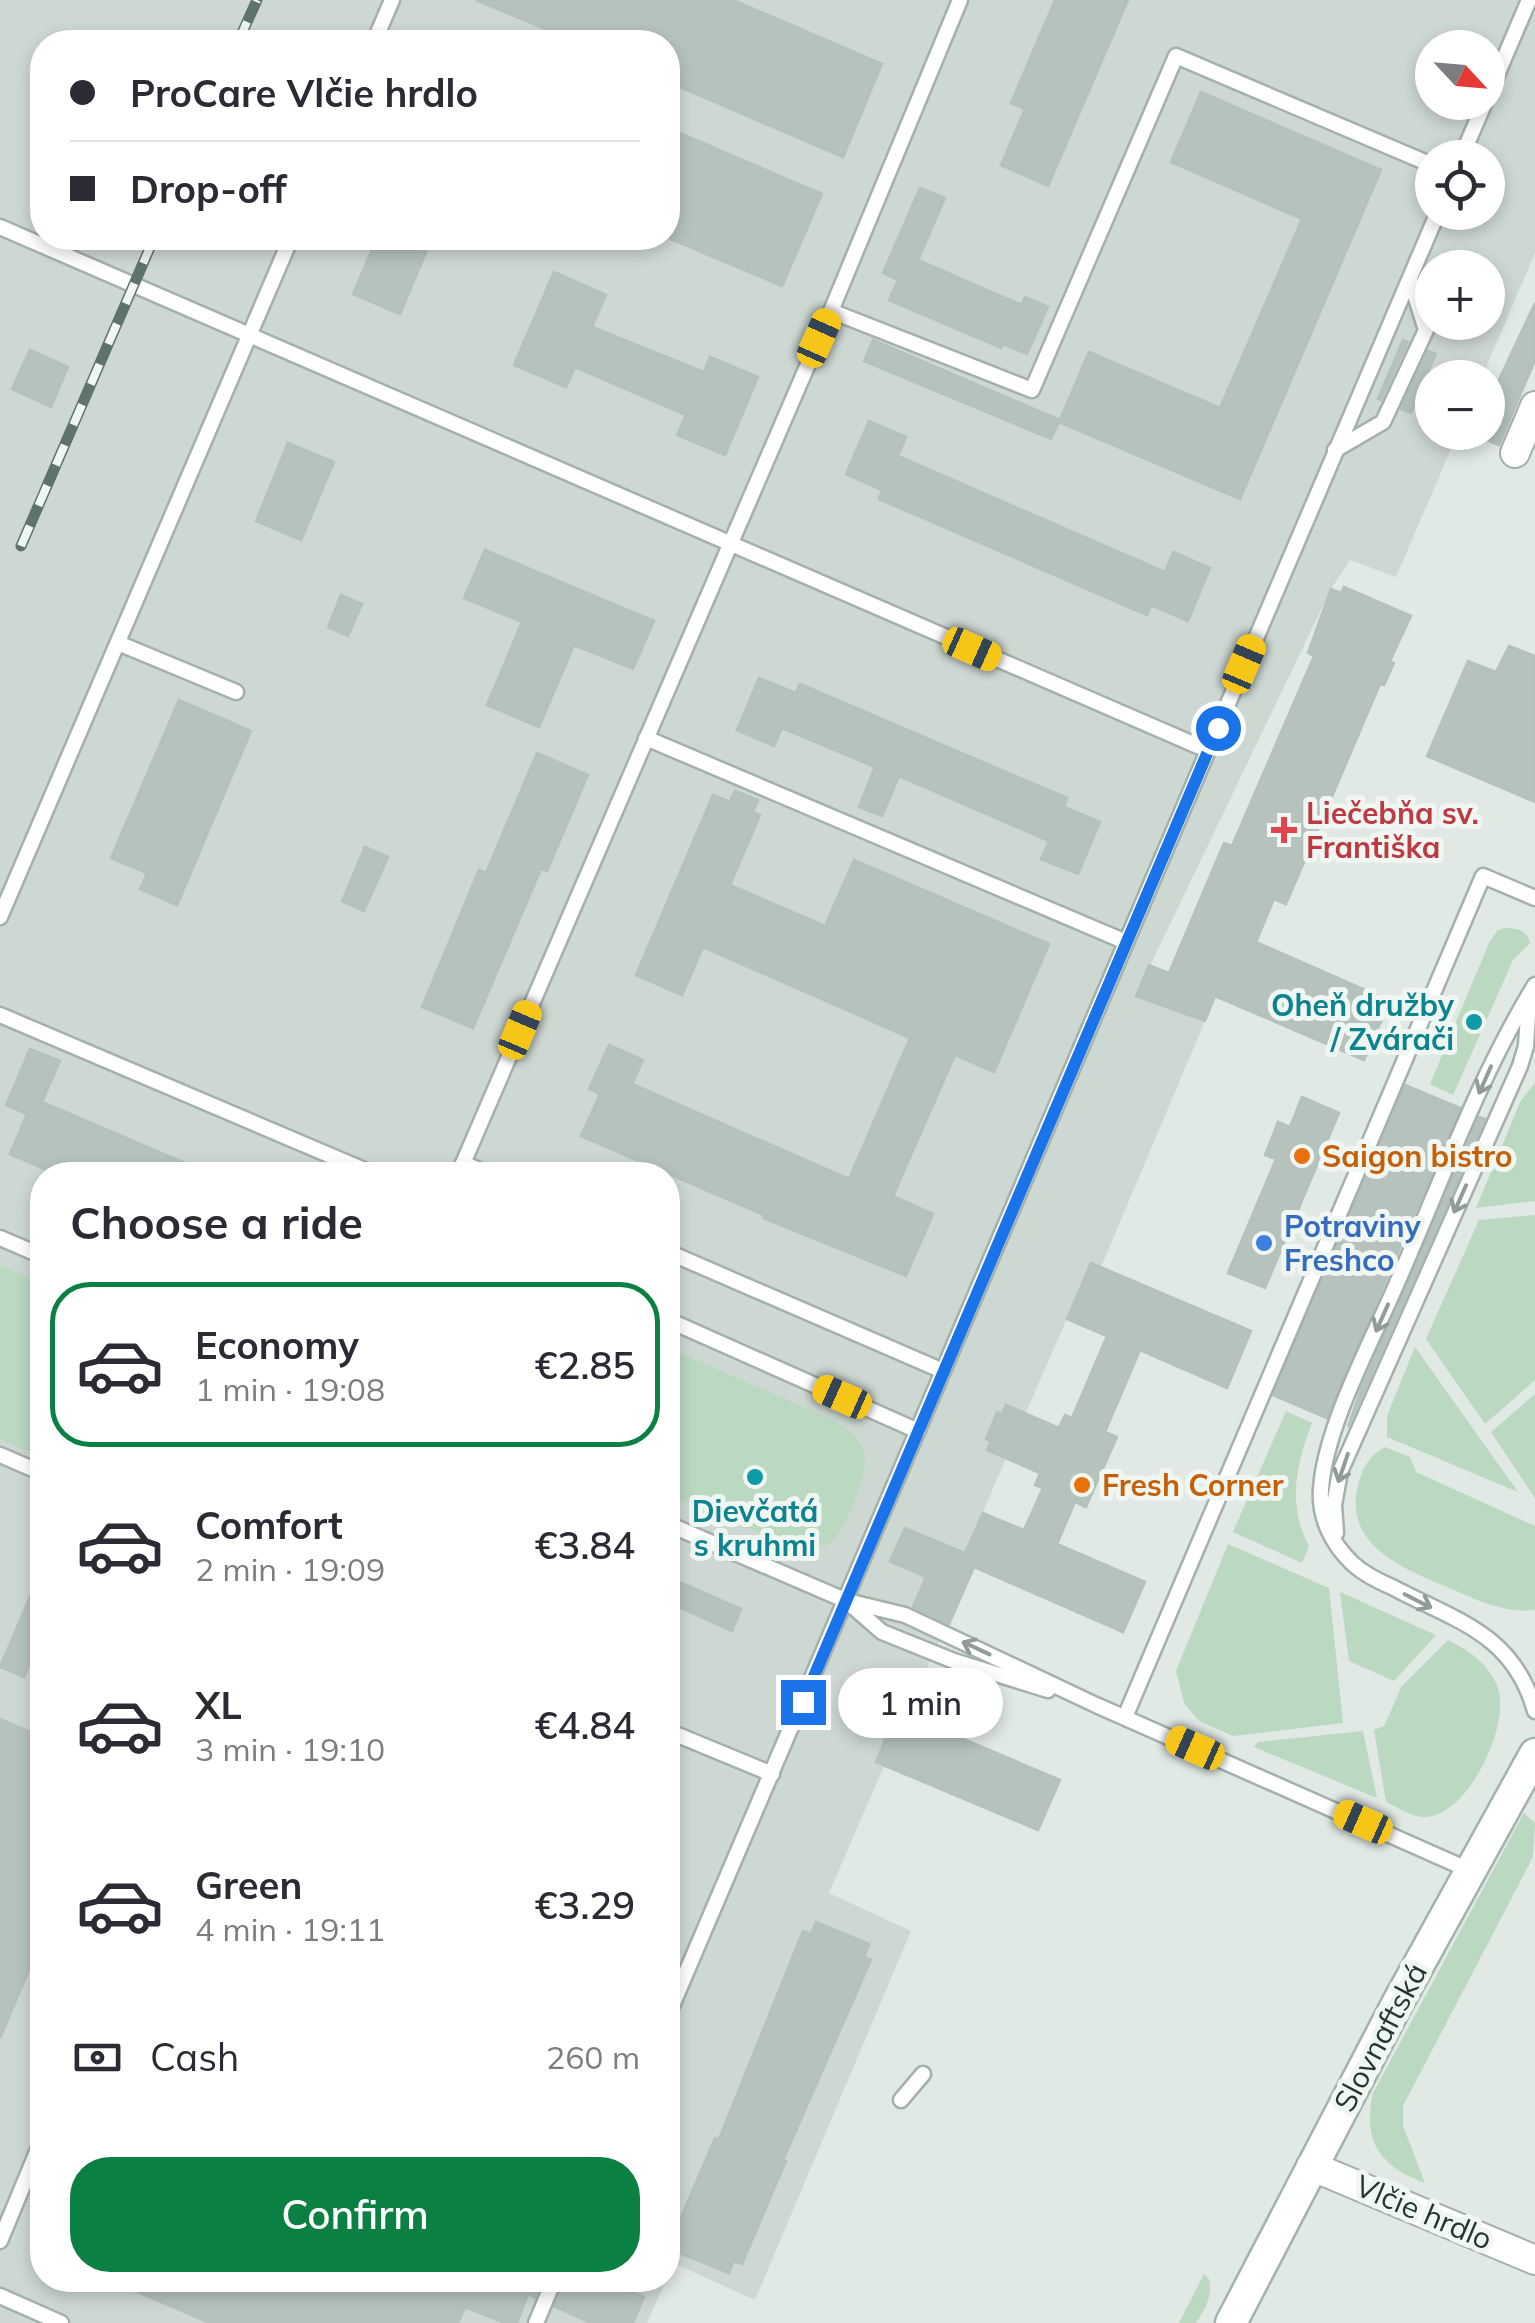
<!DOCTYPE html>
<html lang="en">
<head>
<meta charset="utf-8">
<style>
  body { margin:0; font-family:Mulish,sans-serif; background:#f2f2f3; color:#2b2b33; height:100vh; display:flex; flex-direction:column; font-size:38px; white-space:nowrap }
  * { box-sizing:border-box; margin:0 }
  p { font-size:32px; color:#7c7c81 }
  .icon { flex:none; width:55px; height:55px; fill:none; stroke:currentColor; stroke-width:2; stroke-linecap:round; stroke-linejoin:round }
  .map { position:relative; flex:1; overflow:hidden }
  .sheet { position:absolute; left:30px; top:1162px; width:650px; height:1130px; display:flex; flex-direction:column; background:#fff; border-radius:40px; box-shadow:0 5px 15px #0003 }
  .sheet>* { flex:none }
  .hud { position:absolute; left:30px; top:30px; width:650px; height:220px; border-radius:40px; box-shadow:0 5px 15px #0003; display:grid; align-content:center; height:220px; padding:0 40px; background:#fff }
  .needle { width:65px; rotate:116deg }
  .controls { position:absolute; left:1415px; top:30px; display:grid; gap:20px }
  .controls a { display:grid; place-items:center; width:90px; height:90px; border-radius:50%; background:#fff; box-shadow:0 5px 15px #0003; font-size:50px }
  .end { position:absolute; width:45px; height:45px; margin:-22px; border:12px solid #1a73e8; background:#fff; box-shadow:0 0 0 5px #fff }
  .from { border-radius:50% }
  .bubble { position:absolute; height:70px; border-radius:35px; background:#fff; box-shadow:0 5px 15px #0003; font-size:32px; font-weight:600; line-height:70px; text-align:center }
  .car { position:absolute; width:30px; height:60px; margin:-30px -15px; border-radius:12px; box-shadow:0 0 8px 2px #0007; background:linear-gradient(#f5c518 24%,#345 0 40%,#f5c518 0 76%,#345 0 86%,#f5c518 0) }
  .hud b { display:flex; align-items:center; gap:35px; height:95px; font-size:38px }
  .hud b+b { border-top:2px solid #e1e1e2 }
  .hud i { width:25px; height:25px; background:#2b2b33 }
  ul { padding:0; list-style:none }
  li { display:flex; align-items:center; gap:30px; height:165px; margin:0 20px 15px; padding:0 20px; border:5px solid transparent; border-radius:40px }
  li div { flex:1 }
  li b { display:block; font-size:38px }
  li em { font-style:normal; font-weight:600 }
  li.selected { border-color:#0b8043 }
  li>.icon { width:90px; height:90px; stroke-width:1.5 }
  h2 { padding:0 40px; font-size:45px; line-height:120px }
  .pay { display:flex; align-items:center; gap:25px; height:110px; padding:0 40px; font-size:38px }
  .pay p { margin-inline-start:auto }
  .button { display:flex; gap:20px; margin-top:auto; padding:20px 40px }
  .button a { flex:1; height:115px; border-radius:40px; background:#0b8043; color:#fff; font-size:40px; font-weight:600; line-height:115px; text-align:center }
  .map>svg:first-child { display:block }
</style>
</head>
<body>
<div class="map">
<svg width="1535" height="2323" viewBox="0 0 1535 2323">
  <rect width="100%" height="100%" fill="#e0e9e4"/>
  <path fill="#ced8d3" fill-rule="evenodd" d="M0 0H1535V253L1482 377 1432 378V432L1458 433 1396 577 1350 560 1331 589 1136 995 1205 1021 1101 1267 1091 1263 965 1553 974 1567 905 1714 897 1711 876 1761 884 1766 829 1893 911 1931 755 2300 673 2263 668 2276V1175H42V2280H666L647 2323H0ZM42 42H668V238H42ZM1432 48H1488V102H1432ZM1432 158H1488V212H1432ZM1432 268H1488V322H1432Z"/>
  <g fill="#bbd8c1">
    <path d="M1504 928C1516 928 1527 930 1530 943L1513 960 1453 1095 1430 1084 1489 943 1497 931Z"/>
    <path d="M1535 1083V1201L1476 1208 1521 1100Z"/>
    <path d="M1535 1215V1380L1485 1424 1426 1339 1479 1220Z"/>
    <path d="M0 1265 42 1284V1457L0 1439Z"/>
    <path d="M1415 1347 1518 1492 1387 1437V1416Z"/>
    <path d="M668 1348 836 1421C849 1430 862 1440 865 1456 868 1473 845 1533 831 1542 821 1549 804 1549 793 1548L668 1494Z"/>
    <path d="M1535 1394V1498L1491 1432Z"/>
    <path d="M1286 1411 1312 1423C1296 1465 1287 1504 1309 1546L1302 1563 1233 1532Z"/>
    <path d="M1385 1447 1410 1457 1416 1472 1535 1526V1610C1502 1613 1477 1600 1447 1587 1405 1569 1346 1547 1357 1490 1361 1471 1368 1456 1385 1447Z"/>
    <path d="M1228 1544 1329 1588 1343 1723 1233 1736 1199 1721 1184 1703 1176 1671Z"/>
    <path d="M1340 1592 1436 1635 1394 1681 1349 1661Z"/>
    <path d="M1448 1640C1469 1650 1490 1665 1498 1688 1511 1725 1467 1820 1422 1817 1410 1816 1397 1807 1386 1802L1374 1730 1384 1726 1402 1686Z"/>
    <path d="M1363 1731 1377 1798 1254 1747 1258 1742Z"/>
    <path d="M1524 1813 1535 1823 1533 1857 1403 2106V2126L1425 2183C1380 2166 1362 2142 1373 2093Z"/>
    <path d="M1204 2274 1209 2279C1213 2296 1205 2309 1196 2323H1179Z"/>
  </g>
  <g fill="#b6c3bd" stroke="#b3c2ba" stroke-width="2.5">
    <path d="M476 0H733L882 64 843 157 668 82V42H576Z"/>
    <path d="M1055 0H1128L1048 186 1001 165 1025 109 1011 103Z"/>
    <path d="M1201 92 1381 170 1240 499 1059 422 1089 352 1220 408 1302 219 1171 162Z"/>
    <path d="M668 128 822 194 782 286 668 238Z"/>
    <path d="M920 188 945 198 918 260 1022 305 1025 297 1048 307 1027 354 1003 344 1001 348 889 300 898 280 883 273Z"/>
    <path d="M377 238H432L400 314 353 294Z"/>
    <path d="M554 272 606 295 592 327 704 372 710 357 758 377 725 455 677 435 686 415 575 367 566 387 514 365Z"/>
    <path d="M1535 303V360L1499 445 1480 437 1481 432H1488V416L1492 402 1489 401Z"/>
    <path d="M873 340 1060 420 1051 439 864 361Z"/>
    <path d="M1403 340 1408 342 1381 400 1378 399Z"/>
    <path d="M30 350 68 367 51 407 12 389Z"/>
    <path d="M1428 351 1436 354 1428 371 1432 373V400L1419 394 1411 413 1401 409Z"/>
    <path d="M869 421 906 437 898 456 1165 572 1173 552 1210 568 1188 621 1151 605 1147 615 879 499 882 490 846 474Z"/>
    <path d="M288 443 334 462 301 540 256 521Z"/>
    <path d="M485 550 654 621 633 669 574 645 539 727 487 705 522 622 464 598Z"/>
    <path d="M1344 587 1411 616 1390 661 1394 663 1384 685 1380 684 1286 904 1274 899 1256 942 1390 1001 1364 1060 1215 996 1205 1021 1136 996 1149 965 1169 973 1224 843 1232 846 1314 656 1308 653 1331 589 1341 593Z"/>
    <path d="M341 595 362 604 348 636 328 627Z"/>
    <path d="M1509 646 1535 656V802L1427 756 1468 661 1496 672Z"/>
    <path d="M759 678 796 693 800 684 1067 798 1064 807 1100 822 1078 874 1041 859 1049 841 899 776 882 816 859 807 875 767 782 728 774 746 737 730Z"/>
    <path d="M179 700 251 731 177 905 140 889 147 873 111 858Z"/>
    <path d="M537 753 588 775 547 871 541 869 473 1028 422 1007 479 870 486 873Z"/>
    <path d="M735 791 758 800 753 812 760 815 730 885 825 926 854 860 1049 944 994 1072 955 1055 893 1196 933 1214 906 1276 763 1218 764 1215 581 1136 600 1094 589 1089 609 1045 643 1060 632 1084 849 1179 910 1038 703 947 682 995 636 975 713 795 730 802Z"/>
    <path d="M365 847 388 857 364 911 342 901Z"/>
    <path d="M30 1049 60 1061 42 1102 213 1175H58L10 1154 27 1114 6 1105Z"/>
    <path d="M1405 1085 1460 1108 1327 1418 1273 1395Z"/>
    <path d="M1302 1097 1339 1113 1265 1288 1228 1273 1276 1159 1265 1155 1278 1122 1290 1127Z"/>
    <path d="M1479 1117 1485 1119 1348 1427 1361 1389Z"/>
    <path d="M1091 1263 1251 1331 1227 1388 1140 1350 1105 1432 1117 1437 1086 1507 1075 1502 1057 1544 1145 1582 1123 1632 974 1567 949 1624 913 1607 926 1577 890 1561 905 1528 965 1553 983 1513 1024 1530 1043 1488 1035 1485 1040 1473 987 1450 991 1441 986 1439 997 1412 1002 1414 1006 1405 1059 1428 1065 1415 1072 1418 1107 1336 1067 1319Z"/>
    <path d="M42 1569V1634L24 1677 0 1667Z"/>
    <path d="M668 1577 741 1609 732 1631 668 1602Z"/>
    <path d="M897 1711 1060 1780 1038 1830 876 1762Z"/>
    <path d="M0 1719 42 1737V1939L0 2038Z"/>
    <path d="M816 1922 869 1944 864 1957 871 1960 783 2160 786 2161 742 2264 734 2261 729 2273 675 2251 680 2237 674 2234 715 2138 719 2139 803 1931 811 1934Z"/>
    <path d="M110 2280H542L535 2298 528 2294 517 2323H505L465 2307 458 2323H210Z"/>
    <path d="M564 2280H626L622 2288 644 2297 633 2323H591L554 2306Z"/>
  </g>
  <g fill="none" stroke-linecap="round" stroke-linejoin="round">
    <g stroke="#a4b0aa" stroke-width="19">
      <g id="lane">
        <path d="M374 42 392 0"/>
        <path d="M1488 96 1529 0"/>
        <path d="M1461 158 1485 102"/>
        <path d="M0 227 1207 750"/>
        <path d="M831 311 1032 390 1176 56 1432 165"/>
        <path d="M1335 450 1383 422 1426 330 1410 279"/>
        <path d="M118 643 236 692"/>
        <path d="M646 738 1126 942"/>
        <path d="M0 917 291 238"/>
        <path d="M1535 985C1478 1078 1441 1183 1397 1283 1372 1341 1325 1427 1321 1489 1319 1518 1332 1544 1353 1564 1364 1574 1378 1581 1392 1587 1456 1621 1513 1633 1535 1711"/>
        <path d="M0 1015 376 1175"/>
        <path d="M463 1163 490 1175"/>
        <path d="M458 1175 831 311 960 0"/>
        <path d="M0 1238 42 1256"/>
        <path d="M668 1252 943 1371"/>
        <path d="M668 1320 918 1431"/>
        <path d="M0 1455 42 1473"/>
        <path d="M668 1524 847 1601 905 1615 1096 1705 1469 1870"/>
        <path d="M1336 1533 1334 1505 1340 1472 1520 1066 1526 1046 1529 999"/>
        <path d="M850 1604 882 1632 954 1661 1048 1690"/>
        <path d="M1125 1717 1483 876 1535 898"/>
        <path d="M668 1731 772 1774"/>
        <path d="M668 2015 1438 212"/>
        <path d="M901 2100 923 2074"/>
        <path d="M0 2241 42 2140"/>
        <path d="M0 2296 61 2323"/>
        <path d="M536 2323 554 2280"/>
      </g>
    </g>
    <g stroke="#a4b0aa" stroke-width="32">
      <g id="street">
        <path d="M1515 453 1535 406"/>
        <path d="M1311 2166 1535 2260"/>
      </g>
    </g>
    <g stroke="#a1b3ab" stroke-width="35">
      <path id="secondary" d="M1231 2323 1397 2004 1535 1754"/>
    </g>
    <use href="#lane" stroke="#fff" stroke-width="14"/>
    <use href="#street" stroke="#fff" stroke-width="28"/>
    <use href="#secondary" stroke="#fff" stroke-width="30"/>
    <g stroke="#5d736b" stroke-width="11">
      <g id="rail">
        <path d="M238 42 257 0"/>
        <path d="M21 546 154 238"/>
      </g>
    </g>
    <use href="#rail" stroke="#f0f6f2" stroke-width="8" stroke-dasharray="22" stroke-linecap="butt"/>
  </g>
  <defs><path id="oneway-shaft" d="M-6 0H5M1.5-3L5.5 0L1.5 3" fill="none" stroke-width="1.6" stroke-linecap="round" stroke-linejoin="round" transform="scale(2.5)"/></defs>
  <g stroke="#919b98">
    <use href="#oneway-shaft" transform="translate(1485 1080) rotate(114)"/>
    <use href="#oneway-shaft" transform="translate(1460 1199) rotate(114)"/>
    <use href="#oneway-shaft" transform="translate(1382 1318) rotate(114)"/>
    <use href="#oneway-shaft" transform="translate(1343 1468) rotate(109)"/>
    <use href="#oneway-shaft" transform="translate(1418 1601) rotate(27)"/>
    <use href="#oneway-shaft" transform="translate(976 1648) rotate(-155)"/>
  </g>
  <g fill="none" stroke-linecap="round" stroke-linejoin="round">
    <path stroke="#1a73e8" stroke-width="12" d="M803 1702 1218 728"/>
  </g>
  <path fill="#e0444e" stroke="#f0f6f2" stroke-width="4" d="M1279 815h10v10h10v10h-10v10h-10v-10h-10v-10h10z"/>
  <g fill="#0f9aa8" stroke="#f0f6f2" stroke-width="4">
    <circle cx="1474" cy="1022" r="10"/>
    <circle cx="755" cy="1477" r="10"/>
  </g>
  <g fill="#e8710a" stroke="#f0f6f2" stroke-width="4">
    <circle cx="1302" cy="1156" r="10"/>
    <circle cx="1082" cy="1485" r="10"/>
  </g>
  <circle fill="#3f7fe0" stroke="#f0f6f2" stroke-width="4" cx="1264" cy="1243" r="10"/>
  <g text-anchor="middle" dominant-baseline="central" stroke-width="10" stroke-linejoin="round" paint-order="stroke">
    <g font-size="30" font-weight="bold" fill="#be3a42" stroke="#f0f6f2" text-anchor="start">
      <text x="1306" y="813">Liečebňa sv.<tspan x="1306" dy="34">Františka</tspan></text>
    </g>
    <g font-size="30" font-weight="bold" fill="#0d838f" stroke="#f0f6f2" text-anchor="end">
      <text x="1454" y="1005">Oheň družby<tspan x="1454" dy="34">/ Zvárači</tspan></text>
      <text x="755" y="1511" text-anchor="middle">Dievčatá<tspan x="755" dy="34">s kruhmi</tspan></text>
    </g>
    <g font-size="30" font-weight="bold" fill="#c56008" stroke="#f0f6f2" text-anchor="start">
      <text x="1322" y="1156">Saigon bistro</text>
      <text x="1102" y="1485">Fresh Corner</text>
    </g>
    <g font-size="30" font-weight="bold" fill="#366cbe" stroke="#f0f6f2" text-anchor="start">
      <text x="1284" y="1226">Potraviny<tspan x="1284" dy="34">Freshco</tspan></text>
    </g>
    <g font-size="30" fill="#233730" stroke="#f0f6f2">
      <text transform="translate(1380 2037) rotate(-62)">Slovnaftská</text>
      <text transform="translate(1424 2212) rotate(23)">Vlčie hrdlo</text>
    </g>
  </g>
</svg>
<div class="controls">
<a><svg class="needle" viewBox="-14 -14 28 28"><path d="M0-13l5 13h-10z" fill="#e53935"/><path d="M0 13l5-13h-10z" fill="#7c7c81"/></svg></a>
<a><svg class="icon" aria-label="locate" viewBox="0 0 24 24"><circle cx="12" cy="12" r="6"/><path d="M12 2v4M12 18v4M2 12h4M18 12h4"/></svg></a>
<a>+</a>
<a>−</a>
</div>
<i class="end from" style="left:1218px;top:728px"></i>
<i class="end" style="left:803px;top:1702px"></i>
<div class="bubble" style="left:838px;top:1668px;width:165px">1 min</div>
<i class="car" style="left:819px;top:338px;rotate:24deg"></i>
<i class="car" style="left:972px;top:649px;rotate:114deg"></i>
<i class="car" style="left:1244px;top:664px;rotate:23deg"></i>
<i class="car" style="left:520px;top:1030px;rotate:23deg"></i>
<i class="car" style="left:842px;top:1397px;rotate:294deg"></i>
<i class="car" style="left:1195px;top:1748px;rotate:294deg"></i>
<i class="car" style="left:1363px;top:1822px;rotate:294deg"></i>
<div class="hud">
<b><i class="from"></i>ProCare Vlčie hrdlo</b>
<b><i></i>Drop-off</b>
</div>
<section class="sheet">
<h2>Choose a ride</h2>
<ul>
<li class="selected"><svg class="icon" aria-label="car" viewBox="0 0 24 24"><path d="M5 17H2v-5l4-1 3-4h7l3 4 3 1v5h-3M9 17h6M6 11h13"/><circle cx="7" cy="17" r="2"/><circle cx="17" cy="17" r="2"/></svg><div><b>Economy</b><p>1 min · 19:08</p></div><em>€2.85</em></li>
<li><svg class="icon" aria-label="car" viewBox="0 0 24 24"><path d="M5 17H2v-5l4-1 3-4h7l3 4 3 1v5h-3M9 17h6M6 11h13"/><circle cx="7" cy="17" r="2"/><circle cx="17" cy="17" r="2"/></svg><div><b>Comfort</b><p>2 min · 19:09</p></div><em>€3.84</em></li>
<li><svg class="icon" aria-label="car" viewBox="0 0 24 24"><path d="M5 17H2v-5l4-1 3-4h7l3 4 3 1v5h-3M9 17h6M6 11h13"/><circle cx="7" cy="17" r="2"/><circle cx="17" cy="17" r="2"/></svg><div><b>XL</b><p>3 min · 19:10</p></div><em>€4.84</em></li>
<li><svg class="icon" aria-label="car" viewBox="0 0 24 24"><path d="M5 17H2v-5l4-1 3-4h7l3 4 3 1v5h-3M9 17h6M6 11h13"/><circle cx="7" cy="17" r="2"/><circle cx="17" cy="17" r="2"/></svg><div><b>Green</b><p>4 min · 19:11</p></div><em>€3.29</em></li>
</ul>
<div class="pay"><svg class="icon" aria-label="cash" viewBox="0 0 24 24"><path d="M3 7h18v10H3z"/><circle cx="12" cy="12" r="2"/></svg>Cash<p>260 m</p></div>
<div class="button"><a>Confirm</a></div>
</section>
</div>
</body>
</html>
